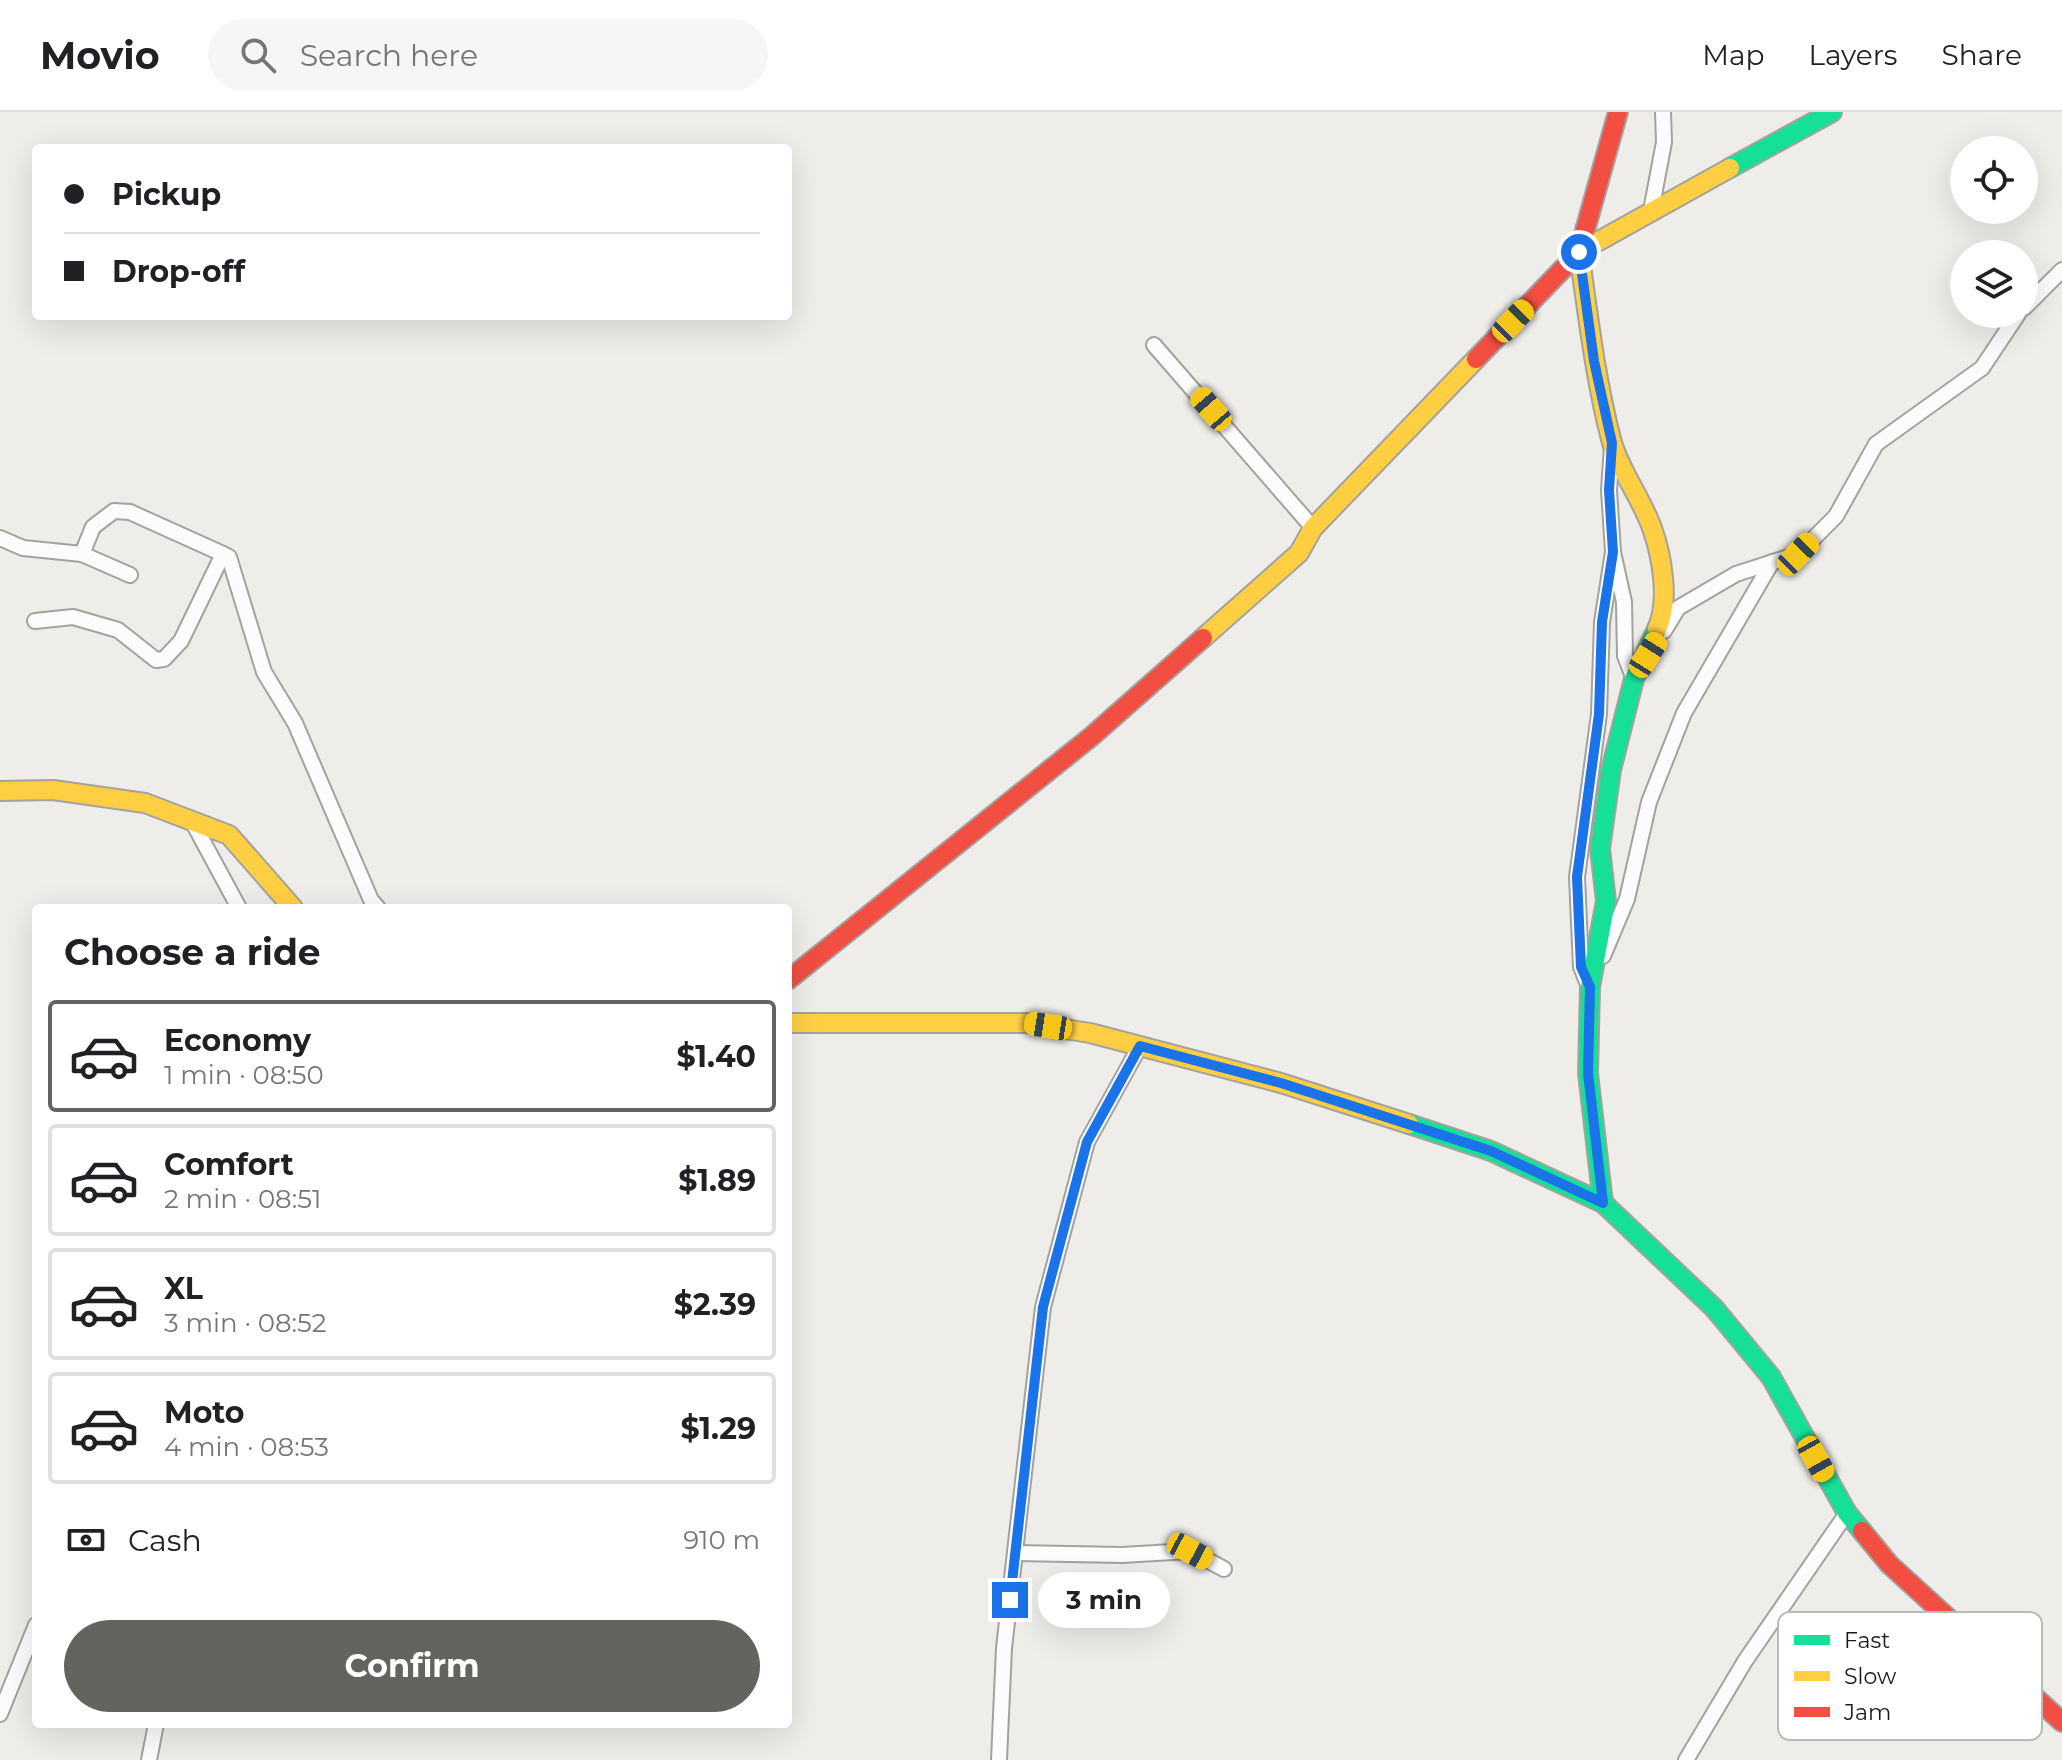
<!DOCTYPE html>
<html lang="en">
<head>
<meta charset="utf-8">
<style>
  body { margin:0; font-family:Montserrat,sans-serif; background:#f6f6f6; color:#202124; height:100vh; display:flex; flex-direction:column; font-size:30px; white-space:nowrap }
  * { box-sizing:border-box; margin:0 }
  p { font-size:26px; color:#757577 }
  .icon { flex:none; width:44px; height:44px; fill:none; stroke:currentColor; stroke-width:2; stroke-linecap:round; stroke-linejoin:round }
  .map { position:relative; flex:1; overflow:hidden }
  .panel { position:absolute; left:32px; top:792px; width:760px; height:824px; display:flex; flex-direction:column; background:#fff; border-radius:8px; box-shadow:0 8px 32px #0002 }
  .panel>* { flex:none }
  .top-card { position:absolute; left:32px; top:32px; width:760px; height:176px; border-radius:8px; box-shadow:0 8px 32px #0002; display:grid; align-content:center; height:176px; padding:0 32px; background:#fff }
  .buttons { position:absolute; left:1950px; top:24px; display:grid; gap:16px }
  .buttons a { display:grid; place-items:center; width:88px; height:88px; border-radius:50%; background:#fff; box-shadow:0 8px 32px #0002; font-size:40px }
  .end { position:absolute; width:36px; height:36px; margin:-18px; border:10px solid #1a73e8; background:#fff; box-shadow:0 0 0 4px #fff }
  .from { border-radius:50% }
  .bubble { position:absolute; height:56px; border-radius:28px; background:#fff; box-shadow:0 8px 32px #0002; font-size:26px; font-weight:700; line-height:56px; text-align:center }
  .car { position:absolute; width:24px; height:48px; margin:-24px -12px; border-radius:10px; box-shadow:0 0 6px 2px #0007; background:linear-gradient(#f5c518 24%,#345 0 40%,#f5c518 0 76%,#345 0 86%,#f5c518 0) }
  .top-card b { display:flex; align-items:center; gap:28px; height:76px; font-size:30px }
  .top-card b+b { border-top:2px solid #e0e0e0 }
  .top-card i { width:20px; height:20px; background:#202124 }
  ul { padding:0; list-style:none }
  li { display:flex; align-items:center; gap:24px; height:112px; margin:0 16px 12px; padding:0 16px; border:4px solid #e0e0e0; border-radius:8px }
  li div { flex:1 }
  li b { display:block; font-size:30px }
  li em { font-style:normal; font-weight:700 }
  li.current { border-color:#646360 }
  li>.icon { width:72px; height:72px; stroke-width:1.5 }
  h2 { padding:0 32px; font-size:36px; line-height:96px }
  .pay { display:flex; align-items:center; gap:20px; height:88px; padding:0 32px; font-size:30px }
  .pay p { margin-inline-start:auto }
  .action { display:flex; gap:16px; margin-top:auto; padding:16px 32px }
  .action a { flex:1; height:92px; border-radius:48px; background:#646360; color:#fff; font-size:32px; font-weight:700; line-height:92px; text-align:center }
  header { display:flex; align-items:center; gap:48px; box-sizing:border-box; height:112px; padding:0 40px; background:#fff; border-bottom:2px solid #e0e0e0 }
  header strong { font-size:38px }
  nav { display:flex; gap:44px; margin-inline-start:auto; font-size:28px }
  .search { width:560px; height:72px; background:#f6f6f6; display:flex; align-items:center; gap:20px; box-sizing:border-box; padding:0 28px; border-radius:44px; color:#757577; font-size:30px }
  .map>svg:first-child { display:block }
</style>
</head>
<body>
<header>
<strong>Movio</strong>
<div class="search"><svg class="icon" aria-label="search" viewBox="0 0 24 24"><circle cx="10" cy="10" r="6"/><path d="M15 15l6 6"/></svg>Search here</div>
<nav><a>Map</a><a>Layers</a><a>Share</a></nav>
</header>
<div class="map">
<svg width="2062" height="1648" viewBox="0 0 2062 1648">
  <rect width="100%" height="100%" fill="#eeede9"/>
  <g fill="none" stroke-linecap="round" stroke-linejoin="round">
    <g stroke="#a3a29f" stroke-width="18">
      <g id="street">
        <path d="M1651 99 1664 30 1663 0"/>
        <path d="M2024 196 2062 158"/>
        <path d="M1154 233 1313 416"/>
        <path d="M1612 334 1609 378 1613 440 1624 490 1625 544 1634 567"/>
        <path d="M0 426 23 436 82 442 130 463"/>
        <path d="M82 442 93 415 114 399 130 400 223 442"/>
        <path d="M35 509 73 505 118 518 156 548 164 547 181 529 223 442 229 445 264 560 295 611 371 788 378 796"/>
        <path d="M1664 519 1678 496 1736 462 1798 442 1836 404 1876 332 1982 256 2018 202"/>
        <path d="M192 709 239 796"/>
        <path d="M1603 844 1627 787 1649 690 1684 601 1772 450"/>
        <path d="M1589 875 1581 855 1577 765 1599 602 1602 510 1613 440"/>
        <path d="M1016 1441 1122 1443 1190 1439 1224 1457"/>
        <path d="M0 1602 36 1513"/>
        <path d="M149 1648 156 1612"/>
        <path d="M999 1648 1004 1536 1043 1195 1087 1030 1140 934"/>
        <path d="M1686 1648 1745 1549 1847 1401"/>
      </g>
    </g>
    <g stroke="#a3a29f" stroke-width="22">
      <g id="fast">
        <path d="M1730 56 1832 0"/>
        <path d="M1409 1012 1491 1039 1603 1091 1714 1196 1771 1265 1847 1401 1862 1419"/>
        <path d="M1603 1091 1588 961 1590 875 1606 789 1600 737 1611 658 1634 567 1657 517"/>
      </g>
    </g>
    <g stroke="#a3a29f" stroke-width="22">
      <g id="slow">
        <path d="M1657 517C1670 490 1662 444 1652 416 1641 385 1619 358 1611 327 1595 265 1588 203 1579 140L1730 56"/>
        <path d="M1203 526 1299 441 1313 416 1476 247"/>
        <path d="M0 679 53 678 145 691 229 723 293 796"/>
        <path d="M788 911H1026L1090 921 1281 971 1409 1012"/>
      </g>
    </g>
    <g stroke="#a3a29f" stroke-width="22">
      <g id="jam">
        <path d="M1476 247 1579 140 1618 0"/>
        <path d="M788 868 1092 624 1203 526"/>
        <path d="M1862 1419 1889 1452 2062 1610"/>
      </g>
    </g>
    <use href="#street" stroke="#fcfcfc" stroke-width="14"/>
    <use href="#fast" stroke="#16e098" stroke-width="18"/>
    <use href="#slow" stroke="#ffcf43" stroke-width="18"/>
    <use href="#jam" stroke="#f24e42" stroke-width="18"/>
  </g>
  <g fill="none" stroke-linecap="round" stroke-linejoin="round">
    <path stroke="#1a73e8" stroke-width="10" d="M1010 1488 1043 1195 1087 1030 1140 934 1281 971 1491 1039 1603 1091 1588 961 1590 875 1581 855 1577 765 1599 602 1602 510 1613 440 1609 378 1612 331 1594 249 1579 140"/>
  </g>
  <rect x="1778" y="1500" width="264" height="128" rx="12" fill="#fff" stroke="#babab9" stroke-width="2"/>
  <rect x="1794" y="1523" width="36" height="10" fill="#16e098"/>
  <rect x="1794" y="1559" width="36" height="10" fill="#ffcf43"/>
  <rect x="1794" y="1595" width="36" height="10" fill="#f24e42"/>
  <g font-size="22" fill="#191917">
    <text x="1844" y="1536">Fast</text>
    <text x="1844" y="1572">Slow</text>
    <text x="1844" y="1608">Jam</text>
  </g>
</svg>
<div class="buttons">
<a><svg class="icon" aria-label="locate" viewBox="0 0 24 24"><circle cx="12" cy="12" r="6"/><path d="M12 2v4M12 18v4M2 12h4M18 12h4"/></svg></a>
<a><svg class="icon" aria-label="layers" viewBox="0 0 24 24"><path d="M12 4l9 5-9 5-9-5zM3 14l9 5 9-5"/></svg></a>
</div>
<i class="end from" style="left:1579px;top:140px"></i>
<i class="end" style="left:1010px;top:1488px"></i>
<div class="bubble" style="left:1038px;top:1460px;width:132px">3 min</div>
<i class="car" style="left:1513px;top:209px;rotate:44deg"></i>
<i class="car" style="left:1211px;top:297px;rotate:319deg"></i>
<i class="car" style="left:1798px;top:442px;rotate:44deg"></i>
<i class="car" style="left:1648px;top:543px;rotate:32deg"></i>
<i class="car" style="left:1048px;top:914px;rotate:279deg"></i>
<i class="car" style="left:1816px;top:1347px;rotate:151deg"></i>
<i class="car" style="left:1190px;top:1439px;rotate:118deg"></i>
<div class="top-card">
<b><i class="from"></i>Pickup</b>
<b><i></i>Drop-off</b>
</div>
<section class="panel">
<h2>Choose a ride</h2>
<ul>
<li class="current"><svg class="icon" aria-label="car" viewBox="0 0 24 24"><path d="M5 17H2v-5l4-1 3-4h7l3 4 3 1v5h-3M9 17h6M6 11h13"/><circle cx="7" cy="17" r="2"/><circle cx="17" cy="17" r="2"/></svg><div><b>Economy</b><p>1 min · 08:50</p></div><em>$1.40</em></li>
<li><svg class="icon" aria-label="car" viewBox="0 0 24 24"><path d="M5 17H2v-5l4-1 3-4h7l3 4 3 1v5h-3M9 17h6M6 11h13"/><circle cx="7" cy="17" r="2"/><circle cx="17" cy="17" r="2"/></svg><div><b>Comfort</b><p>2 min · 08:51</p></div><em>$1.89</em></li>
<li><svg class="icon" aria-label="car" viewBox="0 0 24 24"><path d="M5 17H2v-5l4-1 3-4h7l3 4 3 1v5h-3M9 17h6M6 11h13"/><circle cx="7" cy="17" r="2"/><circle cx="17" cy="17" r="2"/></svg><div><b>XL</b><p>3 min · 08:52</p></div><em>$2.39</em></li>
<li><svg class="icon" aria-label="car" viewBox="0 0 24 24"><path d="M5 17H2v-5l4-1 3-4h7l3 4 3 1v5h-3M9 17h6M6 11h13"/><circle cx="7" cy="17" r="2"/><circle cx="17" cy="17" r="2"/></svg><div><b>Moto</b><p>4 min · 08:53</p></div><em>$1.29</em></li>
</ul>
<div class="pay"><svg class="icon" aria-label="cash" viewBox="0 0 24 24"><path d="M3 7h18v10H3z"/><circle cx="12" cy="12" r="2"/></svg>Cash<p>910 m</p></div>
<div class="action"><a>Confirm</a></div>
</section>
</div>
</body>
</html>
